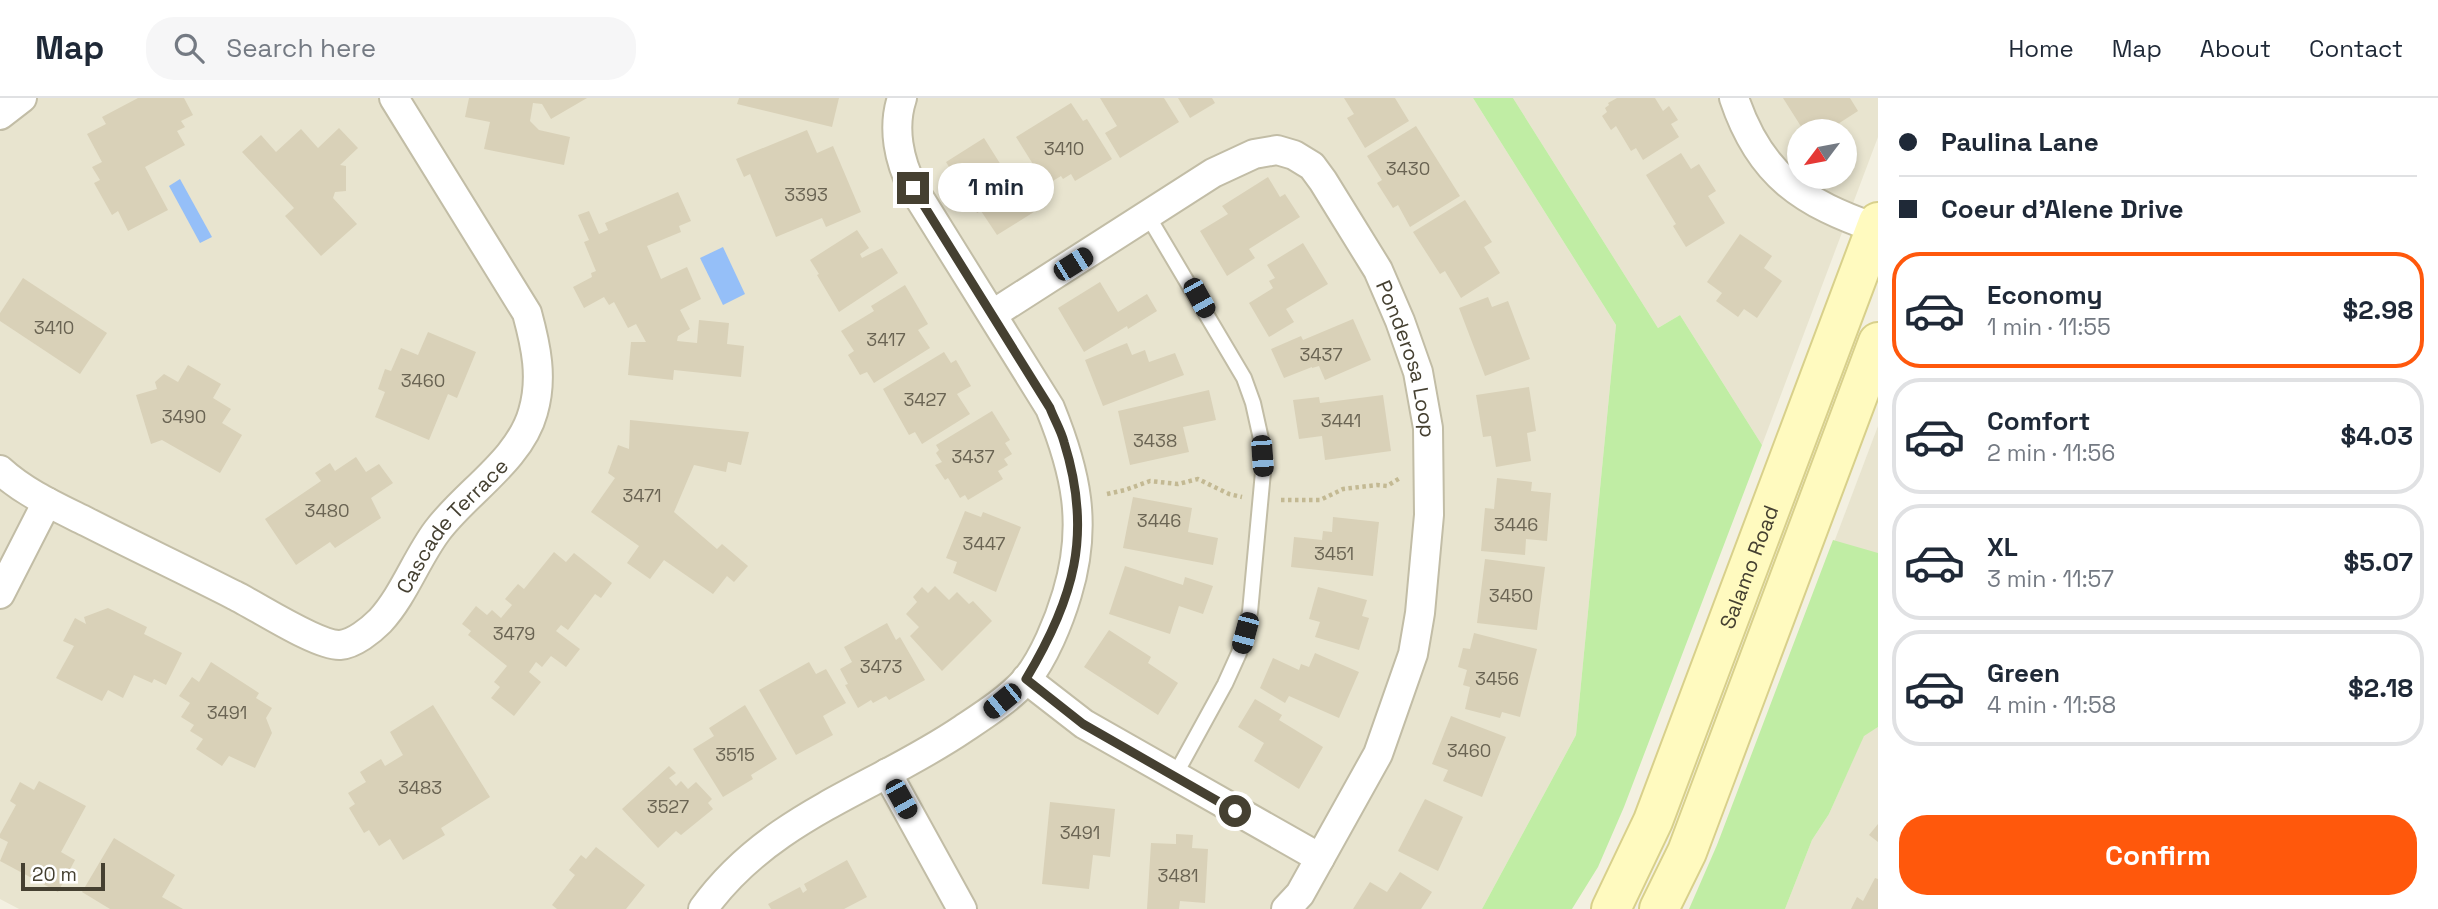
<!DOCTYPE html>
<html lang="en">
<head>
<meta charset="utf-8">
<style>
  body { margin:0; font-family:"Space Grotesk",sans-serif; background:#f6f6f7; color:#1f2937; height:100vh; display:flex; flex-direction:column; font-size:26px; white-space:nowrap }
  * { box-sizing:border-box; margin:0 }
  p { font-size:23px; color:#747a83 }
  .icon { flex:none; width:38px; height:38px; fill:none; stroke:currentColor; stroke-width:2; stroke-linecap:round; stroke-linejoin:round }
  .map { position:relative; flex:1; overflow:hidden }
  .panel { display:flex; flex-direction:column; background:#fff; width:560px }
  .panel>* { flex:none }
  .banner { display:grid; align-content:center; height:154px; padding:0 21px; background:#fff }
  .needle { width:46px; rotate:238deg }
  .fabs { position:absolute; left:1787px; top:21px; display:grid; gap:14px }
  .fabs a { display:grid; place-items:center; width:70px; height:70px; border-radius:50%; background:#fff; box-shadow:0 4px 10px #0003; font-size:35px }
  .scale { position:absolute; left:21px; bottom:18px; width:84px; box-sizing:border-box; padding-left:7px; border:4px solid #454031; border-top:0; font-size:19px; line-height:24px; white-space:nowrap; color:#454031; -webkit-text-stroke:5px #fff; paint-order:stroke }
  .end { position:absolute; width:32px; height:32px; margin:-16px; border:9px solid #454031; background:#fff; box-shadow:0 0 0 4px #fff }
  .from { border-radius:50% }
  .bubble { position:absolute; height:49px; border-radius:24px; background:#fff; box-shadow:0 4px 10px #0003; font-size:23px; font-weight:700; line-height:49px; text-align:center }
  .car { position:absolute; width:21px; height:42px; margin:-21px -10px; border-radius:9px; box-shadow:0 0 5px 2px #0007; background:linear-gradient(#222 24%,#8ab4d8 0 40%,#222 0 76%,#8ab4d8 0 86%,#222 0) }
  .banner b { display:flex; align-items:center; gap:24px; height:66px; font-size:26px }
  .banner b+b { border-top:2px solid #e0e1e3 }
  .banner i { width:18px; height:18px; background:#1f2937 }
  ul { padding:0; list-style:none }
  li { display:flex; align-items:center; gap:21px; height:116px; margin:0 14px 10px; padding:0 7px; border:4px solid #e0e1e3; border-radius:28px }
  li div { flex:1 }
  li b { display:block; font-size:26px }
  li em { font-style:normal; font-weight:700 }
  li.on { border-color:#ff580c }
  li>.icon { width:63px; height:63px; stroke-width:1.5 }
  .cta { display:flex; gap:14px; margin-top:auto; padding:14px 21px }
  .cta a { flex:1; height:80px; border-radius:28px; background:#ff580c; color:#fff; font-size:28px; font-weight:700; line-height:80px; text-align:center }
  header { display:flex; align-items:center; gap:42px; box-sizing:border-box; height:98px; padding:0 35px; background:#fff; border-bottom:2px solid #e0e1e3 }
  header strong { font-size:33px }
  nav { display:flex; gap:38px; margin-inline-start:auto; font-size:24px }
  .search { width:490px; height:63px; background:#f6f6f7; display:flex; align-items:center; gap:18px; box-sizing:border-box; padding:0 24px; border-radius:28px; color:#747a83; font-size:26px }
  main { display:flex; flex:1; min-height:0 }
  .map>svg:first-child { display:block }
</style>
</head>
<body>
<header>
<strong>Map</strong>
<div class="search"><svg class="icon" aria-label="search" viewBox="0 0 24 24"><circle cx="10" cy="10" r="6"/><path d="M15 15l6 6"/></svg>Search here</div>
<nav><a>Home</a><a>Map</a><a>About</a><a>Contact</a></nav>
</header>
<main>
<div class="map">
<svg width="1878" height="811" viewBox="0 0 1878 811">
  <rect width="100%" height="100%" fill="#f3f0e1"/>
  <g fill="#e8e4cf" fill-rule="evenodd">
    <path d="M0 0H1473L1616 227 1576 637 1482 811H19L0 801Z"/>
    <path d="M1513 0H1878V39L1762 347 1680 217 1658 230ZM1799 33H1844V79H1799Z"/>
    <path d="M1878 328V460L1833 447Z"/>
    <path d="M1878 629V811H1785L1812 742 1829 716 1864 637Z"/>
  </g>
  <g fill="#c0eda4">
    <path d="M1473 0H1513L1658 230 1680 217 1762 347 1624 709 1598 769 1572 811H1482L1576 637 1616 227Z"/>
    <path d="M1833 442 1878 455V629L1864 638 1829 716 1812 742 1785 811H1689L1717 747Z"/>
  </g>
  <g fill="#95bff8">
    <path d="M180 81 212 139 200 145 169 88Z"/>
    <path d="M723 149 745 196 723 207 700 160Z"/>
  </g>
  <g fill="#d9d1b8">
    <path d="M138 0H184L193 17 181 23 185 29 177 33 185 47 145 69 168 112 128 133 118 113 112 117 94 85 100 82 92 69 102 64 87 36 106 26 102 19Z"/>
    <path d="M469 0H587L551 21 542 6 533 5 530 23 539 32 570 39 564 67 484 51 490 24 465 19Z"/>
    <path d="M739 0H839L832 29 737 6Z"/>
    <path d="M1100 0H1164L1179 24 1120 60 1105 35 1117 28Z"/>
    <path d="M1178 0H1212L1215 5 1190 20Z"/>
    <path d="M1344 0H1395L1409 23 1365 50 1347 20 1354 16Z"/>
    <path d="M1617 0H1655L1663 13 1669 8 1678 22 1671 26 1679 39 1643 62 1636 50 1631 53 1616 28 1611 32 1602 18 1607 14 1605 10 1609 7 1608 5Z"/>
    <path d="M1783 0H1850L1858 13 1827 33H1815L1810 25 1802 30Z"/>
    <path d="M1071 5 1083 23 1087 21 1112 61 1075 83 1071 76 1063 81 1061 78 1046 87 1016 39Z"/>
    <path d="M1416 28 1460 98 1410 129 1398 107 1393 110 1377 85 1382 82 1367 58Z"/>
    <path d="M339 30 358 50 340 67 346 68V93L335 94 333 100 357 126 321 158 285 118 294 110 242 54 261 37 276 54 301 31 318 50Z"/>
    <path d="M807 32 817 55 833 48 861 114 826 129 822 120 776 139 750 76 744 79 736 61Z"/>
    <path d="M984 40 1011 83 1016 79 1037 112 997 137 981 113 977 115 946 64Z"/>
    <path d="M1681 55 1691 71 1699 66 1716 93 1708 98 1725 125 1686 149 1673 128 1676 126 1646 77Z"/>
    <path d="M1268 79 1280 99 1285 96 1300 119 1249 151 1255 160 1227 178 1200 133 1228 116 1222 108Z"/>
    <path d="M678 94 691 123 679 128 681 134 647 148 661 181 687 169 701 201 680 212 690 231 678 238 677 243 697 245 699 222 729 225 727 246 744 248 741 279 674 272 673 282 628 277 631 244H646L636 226 628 230 614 204 609 207 604 199 584 210 573 189 592 179 591 175 596 173 584 144 589 142 578 117 589 113 599 136 608 132 605 125Z"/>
    <path d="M1465 102 1492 144 1484 149 1500 175 1461 200 1445 173 1440 176 1413 134Z"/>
    <path d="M857 132 869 150 860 156 862 160 882 150 898 175 839 214 817 177 819 176 810 162Z"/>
    <path d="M1740 136 1772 158 1764 170 1782 183 1757 220 1744 211 1738 219 1716 203 1722 195 1707 184Z"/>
    <path d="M1303 145 1328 186 1286 211 1294 224 1269 239 1249 205 1273 190 1269 183 1275 180 1267 167Z"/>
    <path d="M23 180 107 235 80 276 0 223V215Z"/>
    <path d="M1100 184 1118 214 1147 196 1157 213 1128 231 1127 228 1084 254 1058 210Z"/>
    <path d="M905 187 928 226 918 232 930 250 874 285 867 274 860 277 848 257 854 253 841 233 874 213 871 208Z"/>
    <path d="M1488 199 1492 209 1508 203 1530 261 1485 278 1459 210Z"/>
    <path d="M1353 221 1371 262 1325 282 1319 268 1312 270V269L1284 280 1271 251 1301 238 1303 242Z"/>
    <path d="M428 234 476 254 457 300 448 296 429 342 375 319 385 294 378 291 385 271 391 273 401 250 418 257Z"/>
    <path d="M1127 245 1132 257 1145 252 1149 264 1175 255 1184 277 1103 308 1085 262Z"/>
    <path d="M944 254 951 265 956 262 971 288 957 296 970 316 922 346 915 334 909 337 883 291Z"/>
    <path d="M188 267 221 286 213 300 231 311 222 325 242 337 220 375 162 342 151 346 136 297 157 291 155 284 164 276 178 284Z"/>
    <path d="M1529 289 1536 333 1527 335 1531 363 1496 369 1491 338 1483 339 1476 297Z"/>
    <path d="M1209 292 1216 322 1183 329 1189 354 1130 367 1118 313Z"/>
    <path d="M1383 297 1391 353 1325 362 1322 338 1299 341 1293 302 1319 299 1320 305Z"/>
    <path d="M992 313 1010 342 1005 345 1012 356 1004 361 1008 367 998 373 1003 381 968 402 965 397 960 400 948 380 945 382 935 367 942 364 936 355 939 352 936 347Z"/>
    <path d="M630 322 749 334 741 367 728 364 726 374 694 367 674 414 717 451 722 446 748 468 734 484 727 478 713 496 664 462 650 481 627 465 639 448 591 414 615 380 608 375 618 347 629 351Z"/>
    <path d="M356 359 366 374 379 366 393 385 371 400 381 420 335 450 330 444 296 467 265 421 321 383 315 375 330 365 335 373Z"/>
    <path d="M1497 380 1532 384 1531 393 1551 395 1547 443 1526 441 1525 457 1481 453 1485 410 1494 411Z"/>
    <path d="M1133 399 1192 410 1188 434 1218 440 1213 467 1123 450Z"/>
    <path d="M965 413 981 419 983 414 1021 429 996 494 953 475 957 464 946 460Z"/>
    <path d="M1333 419 1379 424 1373 478 1291 469 1294 439 1322 442 1323 433 1332 434Z"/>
    <path d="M554 454 566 464 574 455 612 485 601 500 595 496 568 532 561 527 556 533 580 551 566 569 551 558 542 569 536 564 529 574 541 584 514 618 491 600 500 589 494 584 507 568 468 537 471 533 462 526 476 508 487 517 492 512 501 520 512 507 505 501 518 486 524 491Z"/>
    <path d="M1485 461 1545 469 1537 532 1477 525Z"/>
    <path d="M1125 468 1183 487 1185 479 1213 488 1203 516 1179 508 1170 536 1109 516Z"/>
    <path d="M935 488 949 502 957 494 969 506 973 503 992 523 942 573 910 538 919 529 906 516 917 504 913 499 922 489 928 495Z"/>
    <path d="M1318 489 1367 502 1362 518 1369 520 1359 552 1315 539 1320 524 1309 521Z"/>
    <path d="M108 510 147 529 144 536 182 555 166 587 154 581 152 585 134 577 123 600 108 592 102 603 56 580 74 548 63 543 75 520 86 526 84 519Z"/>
    <path d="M887 525 896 542 900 539 925 582 889 602 886 598 873 605 871 602 858 610 845 587 848 586 840 571 852 564 844 549Z"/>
    <path d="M1109 532 1151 559 1148 565 1178 585 1158 617 1084 569Z"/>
    <path d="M1474 535 1537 551 1520 619 1502 614 1500 620 1465 611 1470 589 1463 587 1467 572 1458 569 1463 550 1470 551Z"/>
    <path d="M1315 555 1359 574 1339 620 1289 598 1285 605 1260 590 1273 560 1299 572 1301 566 1309 569Z"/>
    <path d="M211 564 259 595 256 600 272 610 266 620 272 635 255 670 229 658 222 668 196 651 203 641 190 633 194 627 181 619 190 605 179 598 192 579 199 584Z"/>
    <path d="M809 564 816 576 826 571 846 605 823 618 833 637 796 657 759 592Z"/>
    <path d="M1255 601 1282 617 1279 622 1323 649 1299 691 1254 663 1264 645 1238 629Z"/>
    <path d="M433 607 490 699 441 730 445 737 403 762 390 741 379 748 369 732 364 735 349 710 355 706 348 695 366 684 360 674 381 661 385 668 403 657 390 634Z"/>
    <path d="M745 607 777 661 751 677 753 681 723 699 693 651 714 638 709 630Z"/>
    <path d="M1451 618 1506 639 1482 699 1443 683 1448 672 1432 666Z"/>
    <path d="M669 668 676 675 669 680 676 688 681 683 688 691 696 684 712 701 708 705 713 711 681 737 676 733 658 750 622 711Z"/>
    <path d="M39 683 86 708 61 754 75 762 58 794 0 763 8 744 0 740V736L16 707 10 703 20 684 34 692Z"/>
    <path d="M1425 701 1463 719 1438 773 1398 753Z"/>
    <path d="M1050 704 1115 711 1110 759 1093 757 1089 791 1042 786Z"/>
    <path d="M1878 726V744L1869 737Z"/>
    <path d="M1176 736 1193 737 1192 750 1208 751 1205 805 1180 803 1179 811H1147L1151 745 1176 746Z"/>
    <path d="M114 740 175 777 162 799 183 811H110L82 794Z"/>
    <path d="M596 749 645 787 626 811H557L552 807 575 777 569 772 581 757 586 761Z"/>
    <path d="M847 762 867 799 844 811H771L768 806 800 789 803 795 807 792 804 786Z"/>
    <path d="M1400 774 1432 794 1421 811H1353L1370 784 1387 794Z"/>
    <path d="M1875 780 1878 781V811H1851L1857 799 1863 803Z"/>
  </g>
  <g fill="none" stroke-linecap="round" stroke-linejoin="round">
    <g stroke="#c2bda6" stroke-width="18">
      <path id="service" d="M1148 118 1244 280 1253 305 1261 341 1263 374 1250 514 1239 555 1225 586 1174 679"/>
    </g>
    <g stroke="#c2bda6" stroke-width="32">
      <g id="minor">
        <path d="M1734 0C1760 78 1803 105 1878 131"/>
        <path d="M0 17 22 0"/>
        <path id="s1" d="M993 216 1213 75 1254 56 1277 52 1294 57 1312 68 1323 83 1378 172 1400 223 1418 274 1428 330 1429 417 1420 515 1413 556 1378 656 1300 796 1286 811"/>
        <path id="s2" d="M0 372C25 395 57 409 87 424 136 449 185 472 234 497 257 508 317 548 340 547 354 546 371 532 380 523 404 497 416 461 437 433 465 395 520 362 533 314 543 280 536 248 527 215L394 0"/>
        <path d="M0 496 47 404"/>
        <path d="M1026 581 1084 626 1320 760"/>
        <path d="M887 675 962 811"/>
        <path d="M703 811C770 718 873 692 963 631 984 617 1009 601 1026 582 1044 560 1059 523 1067 496 1088 427 1076 374 1050 310L913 90C899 63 892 30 902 0"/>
      </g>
    </g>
    <g stroke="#d8d08b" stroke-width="42">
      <g id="secondary">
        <path id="s3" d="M1611 811 1653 723 1878 124"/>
        <path d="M1659 811 1687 754 1711 690 1878 244"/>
      </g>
    </g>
    <g stroke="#c3b993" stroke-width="4.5" stroke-dasharray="3.5 3.5" stroke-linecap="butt">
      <path d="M1107 396 1125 392 1150 383 1178 386 1198 381 1229 396 1242 399"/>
      <path d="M1281 402H1320L1343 391 1377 387 1387 388 1400 380"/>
    </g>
    <use href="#service" stroke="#fff" stroke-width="14"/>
    <use href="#minor" stroke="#fff" stroke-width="28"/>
    <use href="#secondary" stroke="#fffabf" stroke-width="38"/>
  </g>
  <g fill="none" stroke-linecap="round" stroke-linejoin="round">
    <path stroke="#454031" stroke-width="9" d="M913 90 1050 310C1054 321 1061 332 1064 344 1093 436 1074 501 1026 581L1083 626 1235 713"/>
  </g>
  <g text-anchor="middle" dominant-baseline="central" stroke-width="6" stroke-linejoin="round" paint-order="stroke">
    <g font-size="18" fill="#6a6453">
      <text x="1064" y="50">3410</text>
      <text x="1408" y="70">3430</text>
      <text x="806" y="96">3393</text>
      <text x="54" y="229">3410</text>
      <text x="886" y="241">3417</text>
      <text x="1321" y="256">3437</text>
      <text x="423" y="282">3460</text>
      <text x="925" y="301">3427</text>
      <text x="184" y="318">3490</text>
      <text x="1341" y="322">3441</text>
      <text x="1155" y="342">3438</text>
      <text x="973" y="358">3437</text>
      <text x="642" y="397">3471</text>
      <text x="327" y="412">3480</text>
      <text x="1159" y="422">3446</text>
      <text x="1516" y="426">3446</text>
      <text x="984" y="445">3447</text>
      <text x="1334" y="455">3451</text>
      <text x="1511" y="497">3450</text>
      <text x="514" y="535">3479</text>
      <text x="881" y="568">3473</text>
      <text x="1497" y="580">3456</text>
      <text x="227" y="614">3491</text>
      <text x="1469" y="652">3460</text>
      <text x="735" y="656">3515</text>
      <text x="420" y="689">3483</text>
      <text x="668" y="708">3527</text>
      <text x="1080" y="734">3491</text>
      <text x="1178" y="777">3481</text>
    </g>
    <g font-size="21" fill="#454031" stroke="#fff">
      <text stroke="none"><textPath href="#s1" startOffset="586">Ponderosa Loop</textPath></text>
      <text stroke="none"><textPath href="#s2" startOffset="551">Cascade Terrace</textPath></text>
      <text stroke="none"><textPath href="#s3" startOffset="369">Salamo Road</textPath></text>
    </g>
  </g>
</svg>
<div class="fabs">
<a><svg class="needle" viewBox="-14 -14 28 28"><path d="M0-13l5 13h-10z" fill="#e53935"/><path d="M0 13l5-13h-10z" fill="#747a83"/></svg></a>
</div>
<div class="scale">20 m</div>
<i class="end from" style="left:1235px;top:713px"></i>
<i class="end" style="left:913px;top:90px"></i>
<div class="bubble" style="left:938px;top:65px;width:116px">1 min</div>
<i class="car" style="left:1073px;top:166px;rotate:58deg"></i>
<i class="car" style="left:1199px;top:200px;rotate:151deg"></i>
<i class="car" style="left:1262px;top:358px;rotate:176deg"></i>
<i class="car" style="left:1245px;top:535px;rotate:195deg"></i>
<i class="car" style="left:1002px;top:603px;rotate:231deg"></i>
<i class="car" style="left:901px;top:701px;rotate:151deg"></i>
</div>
<section class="panel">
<div class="banner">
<b><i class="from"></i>Paulina Lane</b>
<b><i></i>Coeur d'Alene Drive</b>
</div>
<ul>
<li class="on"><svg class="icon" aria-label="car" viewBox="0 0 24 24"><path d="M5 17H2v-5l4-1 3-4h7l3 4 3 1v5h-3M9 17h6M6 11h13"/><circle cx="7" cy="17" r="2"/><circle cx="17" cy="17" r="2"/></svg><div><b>Economy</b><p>1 min · 11:55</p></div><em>$2.98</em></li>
<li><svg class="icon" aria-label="car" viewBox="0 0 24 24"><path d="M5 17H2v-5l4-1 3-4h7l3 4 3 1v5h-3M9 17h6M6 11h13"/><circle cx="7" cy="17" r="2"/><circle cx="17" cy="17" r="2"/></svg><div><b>Comfort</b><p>2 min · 11:56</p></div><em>$4.03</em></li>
<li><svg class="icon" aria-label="car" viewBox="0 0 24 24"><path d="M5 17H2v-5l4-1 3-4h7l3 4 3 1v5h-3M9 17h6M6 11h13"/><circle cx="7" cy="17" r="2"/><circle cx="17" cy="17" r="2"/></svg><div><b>XL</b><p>3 min · 11:57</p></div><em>$5.07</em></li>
<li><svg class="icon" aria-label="car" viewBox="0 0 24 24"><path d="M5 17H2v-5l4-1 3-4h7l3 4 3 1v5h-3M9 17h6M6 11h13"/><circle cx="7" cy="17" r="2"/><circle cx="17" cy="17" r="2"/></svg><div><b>Green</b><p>4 min · 11:58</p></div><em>$2.18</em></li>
</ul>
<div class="cta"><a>Confirm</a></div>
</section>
</main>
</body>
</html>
